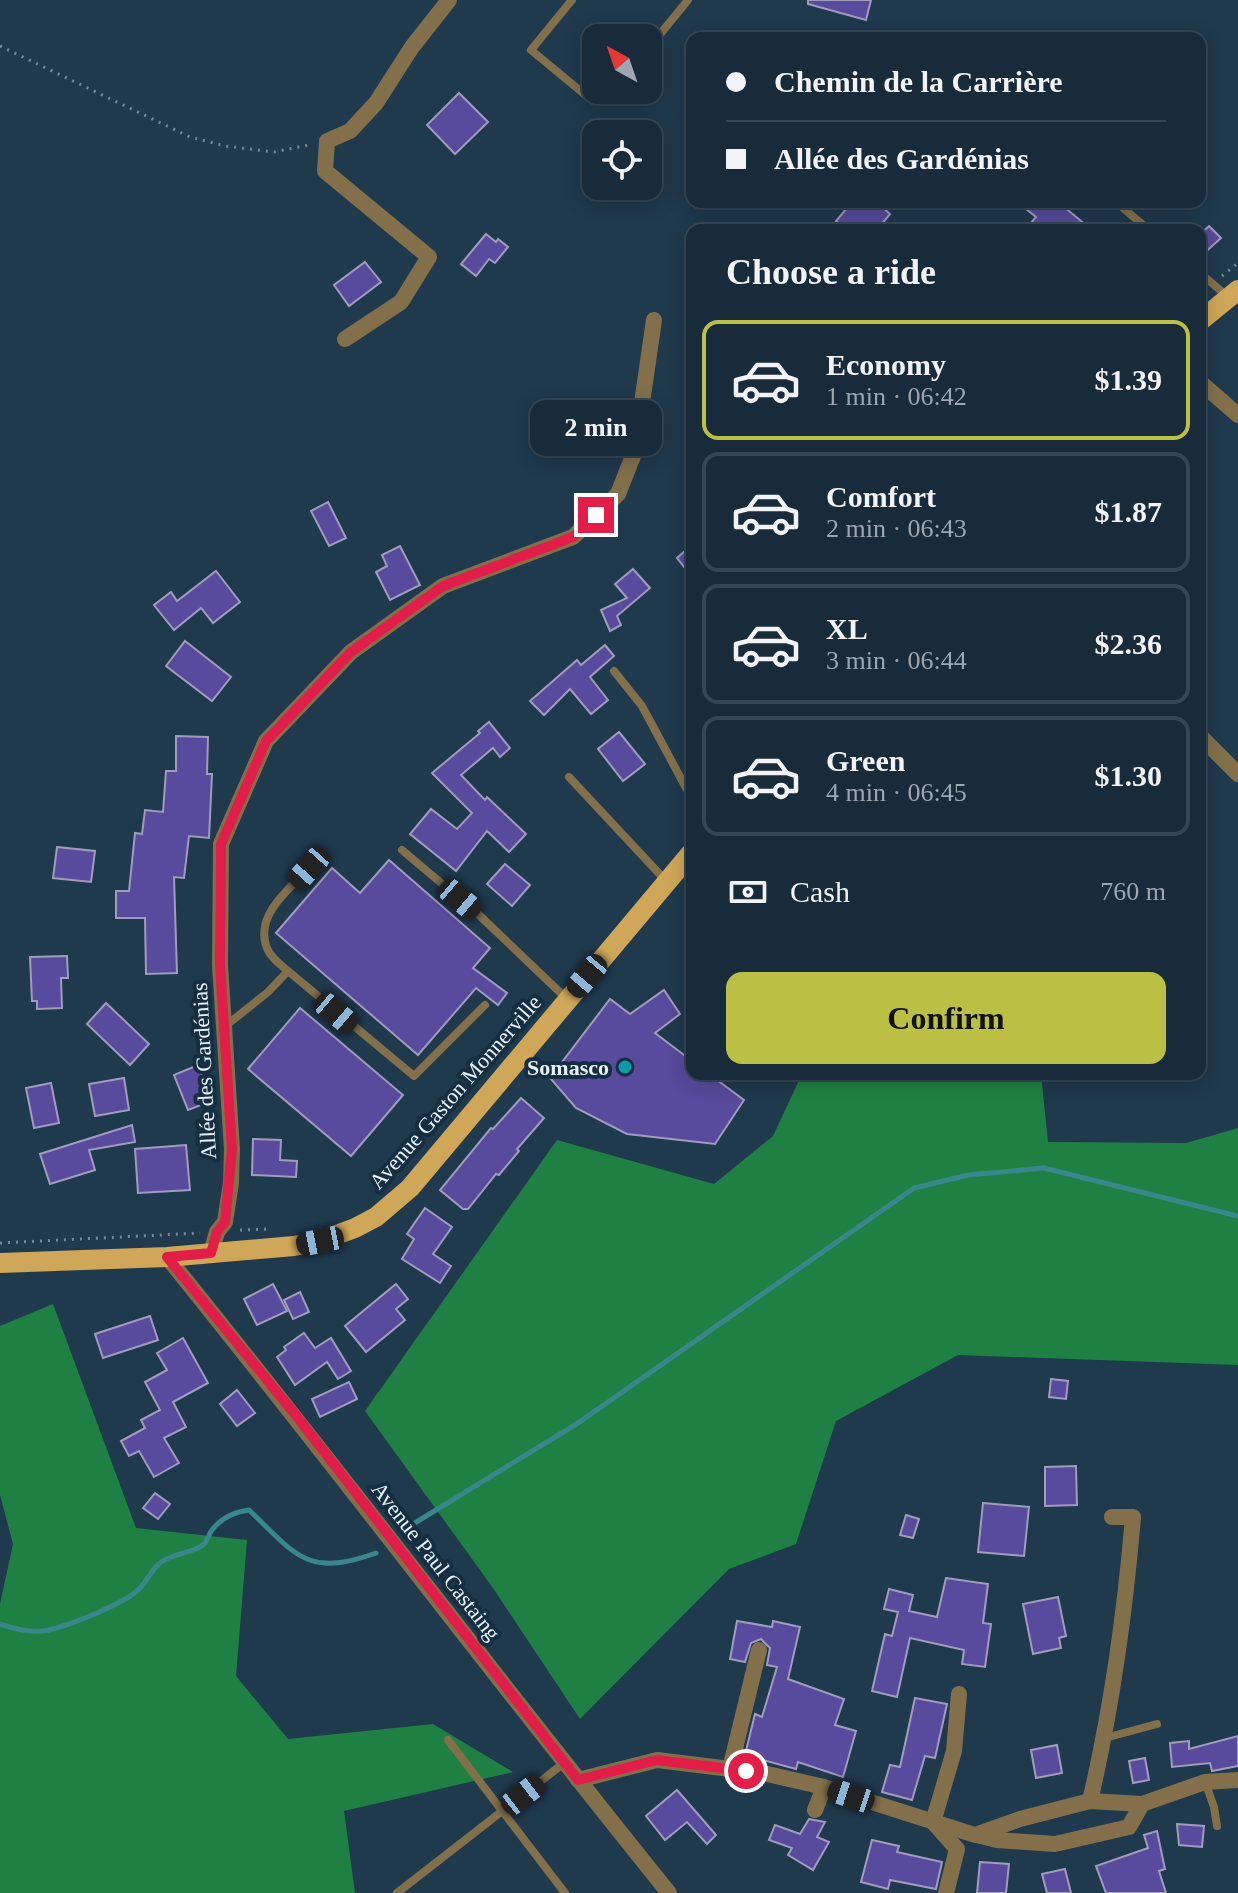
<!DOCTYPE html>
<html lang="en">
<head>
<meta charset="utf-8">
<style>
  body { margin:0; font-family:"Times New Roman",serif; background:#203342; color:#f1f3f6; height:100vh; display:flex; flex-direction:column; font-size:30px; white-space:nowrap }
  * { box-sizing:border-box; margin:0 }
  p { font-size:26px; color:#9ea7af }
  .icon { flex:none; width:44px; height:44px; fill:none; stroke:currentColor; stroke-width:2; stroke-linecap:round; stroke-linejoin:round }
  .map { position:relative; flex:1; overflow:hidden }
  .drawer { position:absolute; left:686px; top:224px; width:520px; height:856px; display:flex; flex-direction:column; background:#172b3a; border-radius:16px; box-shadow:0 4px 20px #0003,0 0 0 2px #364754 }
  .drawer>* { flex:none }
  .guide { position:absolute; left:686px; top:32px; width:520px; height:176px; border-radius:16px; box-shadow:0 4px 20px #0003,0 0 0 2px #364754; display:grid; align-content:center; height:176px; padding:0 40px; background:#172b3a }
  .needle { width:52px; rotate:320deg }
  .fabs { position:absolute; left:582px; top:24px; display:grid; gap:16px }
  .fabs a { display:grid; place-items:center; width:80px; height:80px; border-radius:16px; background:#172b3a; box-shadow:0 4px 20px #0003,0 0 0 2px #364754; font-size:40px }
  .end { position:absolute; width:36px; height:36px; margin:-18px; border:10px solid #e11d48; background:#fff; box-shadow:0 0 0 4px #fff }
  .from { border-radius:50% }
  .bubble { position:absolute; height:56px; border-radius:16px; background:#172b3a; box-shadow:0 4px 20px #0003,0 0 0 2px #364754; font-size:26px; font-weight:700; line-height:56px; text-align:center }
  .car { position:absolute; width:24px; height:48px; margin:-24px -12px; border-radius:10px; box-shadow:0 0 6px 2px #0007; background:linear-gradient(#222 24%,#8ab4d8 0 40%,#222 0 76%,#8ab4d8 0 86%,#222 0) }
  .guide b { display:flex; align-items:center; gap:28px; height:76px; font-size:30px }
  .guide b+b { border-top:2px solid #364754 }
  .guide i { width:20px; height:20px; background:#f1f3f6 }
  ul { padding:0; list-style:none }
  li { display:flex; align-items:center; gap:24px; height:120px; margin:0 16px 12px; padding:0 24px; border:4px solid #364754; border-radius:16px }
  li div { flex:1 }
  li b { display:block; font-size:30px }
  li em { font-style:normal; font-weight:700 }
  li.on { border-color:#bbc044 }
  li>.icon { width:72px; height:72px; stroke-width:1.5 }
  h2 { padding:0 40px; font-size:36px; line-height:96px }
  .pay { display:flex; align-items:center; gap:20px; height:88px; padding:0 40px; font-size:30px }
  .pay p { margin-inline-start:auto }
  .cta { display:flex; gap:16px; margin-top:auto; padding:16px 40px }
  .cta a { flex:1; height:92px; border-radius:16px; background:#bbc044; color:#111; font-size:32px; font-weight:700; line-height:92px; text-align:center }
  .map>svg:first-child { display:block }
</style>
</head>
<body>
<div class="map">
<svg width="1238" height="1893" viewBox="0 0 1238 1893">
  <rect width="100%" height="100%" fill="#1f394d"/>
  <g fill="#1f8043">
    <path d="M802 1074H1041L1048 1142 1186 1143 1238 1128V1365L958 1355 836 1421 796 1544 729 1569 580 1719 493 1588 365 1411 557 1140 714 1184 773 1136Z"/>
    <path d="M53 1304 136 1528 247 1540 236 1676 288 1739 433 1724 513 1772 344 1811 355 1893H0V1604L13 1544 0 1495V1326Z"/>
  </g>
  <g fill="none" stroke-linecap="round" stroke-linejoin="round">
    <g stroke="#38878d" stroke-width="5">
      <path d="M410 1526 578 1423 914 1188 968 1175 1044 1168 1238 1216"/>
      <path d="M0 1624C15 1629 33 1634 49 1630 70 1625 124 1604 139 1589 148 1581 152 1567 163 1561 176 1553 194 1552 203 1545 208 1541 208 1535 212 1530 222 1517 234 1512 249 1510 296 1555 307 1578 376 1553"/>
    </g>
  </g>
  <g fill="#584a9c" stroke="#9f9cbd" stroke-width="2">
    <path d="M808 0H871L866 20 808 4Z"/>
    <path d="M459 93 488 122 455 154 427 125Z"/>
    <path d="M852 202H877L890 214 877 230H847L836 221Z"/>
    <path d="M1017 202H1058L1092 230H1025L1036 217Z"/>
    <path d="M1209 226 1221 238 1200 257V234Z"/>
    <path d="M486 234 496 242 498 239 508 247 495 263 489 259 476 276 461 264Z"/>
    <path d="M365 262 381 282 349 306 334 285Z"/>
    <path d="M328 502 346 538 329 546 311 511Z"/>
    <path d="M692 545V577L677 558Z"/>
    <path d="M400 546 420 585 390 600 376 572 387 566 382 555Z"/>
    <path d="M633 569 650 588 617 616 621 625 610 631 601 610 627 598 615 584Z"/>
    <path d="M216 571 240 602 213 623 201 608 174 630 154 605 171 592 177 601Z"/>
    <path d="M185 641 231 677 212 701 166 666Z"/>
    <path d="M605 645 614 656 590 677 608 700 591 714 570 689 544 715 530 701 577 660 581 665Z"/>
    <path d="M489 722 510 748 500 757 493 748 461 775 485 800 487 797 526 834 509 852 487 831 456 871 410 834 431 809 457 829 472 813 432 773 480 733 478 731Z"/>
    <path d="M619 732 645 764 623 781 598 749Z"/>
    <path d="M176 736 208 737 207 774H212L209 838 189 836 184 878 174 877 177 973 146 974 145 918H116V891H129L135 833 142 834 145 810 163 812 166 771H176Z"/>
    <path d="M57 847 95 851 91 882 53 878Z"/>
    <path d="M389 860 490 948 473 968 507 993 498 1005 476 988 418 1055 276 933 332 868 360 893Z"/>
    <path d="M505 864 530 885 512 906 487 884Z"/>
    <path d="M67 956 68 978H61L62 1008 37 1009V1001H32L30 957Z"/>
    <path d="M664 990 680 1014 655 1033 692 1061V1074H709L744 1100 715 1144 627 1134 576 1108 550 1078 610 999 630 1014Z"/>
    <path d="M106 1003 149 1044 130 1065 87 1024Z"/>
    <path d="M300 1008 403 1095 351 1156 248 1069Z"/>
    <path d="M198 1065 212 1101 188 1110 174 1075Z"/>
    <path d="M124 1078 129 1110 95 1116 89 1084Z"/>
    <path d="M51 1083 59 1123 34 1128 26 1088Z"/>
    <path d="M521 1098 544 1118 517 1149 519 1151 499 1175 496 1174 468 1209H463L440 1190 491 1128 493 1129Z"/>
    <path d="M132 1125 135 1142 89 1150 95 1170 50 1184 40 1154Z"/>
    <path d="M253 1139 281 1140 280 1160 297 1161 296 1177 252 1175Z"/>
    <path d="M186 1145 190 1190 138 1193 135 1149Z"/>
    <path d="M425 1208 452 1227 433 1254 451 1266 440 1283 402 1259 414 1239 407 1234Z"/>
    <path d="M273 1284 287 1311 257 1325 244 1299Z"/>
    <path d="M396 1284 408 1299 396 1309 405 1320 366 1352 345 1326Z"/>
    <path d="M300 1292 309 1312 293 1319 284 1300Z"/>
    <path d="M150 1316 158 1340 103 1358 95 1334Z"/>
    <path d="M304 1333 315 1348 331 1338 351 1371 338 1379 327 1362 295 1385 277 1357 286 1350 284 1347Z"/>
    <path d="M183 1338 208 1383 173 1402 186 1427 164 1438 179 1463 154 1477 139 1451 129 1456 121 1441 145 1428 141 1420 160 1410 145 1382 167 1370 157 1353Z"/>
    <path d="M1051 1379 1068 1381 1066 1399 1049 1397Z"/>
    <path d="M349 1382 357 1399 320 1417 312 1399Z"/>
    <path d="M237 1390 255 1413 237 1426 220 1404Z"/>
    <path d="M1076 1466 1077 1505 1045 1506V1467Z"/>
    <path d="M155 1493 170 1504 158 1519 143 1508Z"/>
    <path d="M983 1503 1029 1507 1024 1556 978 1552Z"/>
    <path d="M906 1515 919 1519 913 1538 900 1535Z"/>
    <path d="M946 1578 988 1584 983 1623 991 1624 985 1667 962 1664 964 1650 910 1638 897 1697 872 1691 885 1634 892 1636 898 1612 884 1609 889 1589 913 1595 909 1611 937 1617Z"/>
    <path d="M1058 1597 1066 1636 1059 1638 1061 1648 1033 1654 1023 1604Z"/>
    <path d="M737 1621 772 1627 773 1621 800 1627 788 1679 844 1699 835 1725 856 1731 843 1777 798 1762 796 1769 745 1755 755 1714 762 1717 777 1667 767 1665 770 1648 761 1639 751 1643 745 1662 730 1659Z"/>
    <path d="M915 1698 947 1704 935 1758 925 1756 912 1800 882 1792 890 1765 900 1767Z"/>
    <path d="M1238 1736V1766L1212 1771 1210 1763 1172 1767 1170 1743 1189 1741V1749Z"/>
    <path d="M1057 1745 1062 1773 1036 1778 1031 1750Z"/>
    <path d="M1145 1758 1149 1780 1133 1783 1129 1761Z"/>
    <path d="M677 1790 716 1835 707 1844 687 1822 665 1840 646 1816Z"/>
    <path d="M809 1819 825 1822 817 1837 829 1842 813 1870 788 1855 792 1848 769 1840 775 1825 800 1834Z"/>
    <path d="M1177 1824 1204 1826 1202 1847 1179 1845Z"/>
    <path d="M1157 1831 1165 1869 1159 1871 1166 1893H1106L1096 1866 1148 1848 1144 1835Z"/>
    <path d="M872 1840 899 1846 897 1852 942 1862 936 1889 890 1880 888 1889 861 1882Z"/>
    <path d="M980 1862 1009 1864 1006 1893H977Z"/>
    <path d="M1065 1869 1071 1893H1047L1042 1874Z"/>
  </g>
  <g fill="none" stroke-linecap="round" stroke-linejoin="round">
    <g stroke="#768a9a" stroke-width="3" stroke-dasharray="2 6" stroke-linecap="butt">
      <path d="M0 46 190 137 225 146 274 152 313 144"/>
      <path d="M1222 276 1238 263"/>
      <path d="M240 1230 268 1229"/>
      <path d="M0 1243 200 1233"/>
    </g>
    <g stroke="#83704b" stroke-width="8">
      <path d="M572 0 531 50 589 98 610 95 614 90"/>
      <path d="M648 49 688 0"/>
      <path d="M1116 202 1149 230"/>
      <path d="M1200 273 1227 296"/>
      <path d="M614 671 642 706 692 799"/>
      <path d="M569 777 667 882"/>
      <path d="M402 850 479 915 567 999"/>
      <path d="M288 971C281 965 270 957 267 948 254 915 289 890 309 868"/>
      <path d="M223 1028 268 992 288 971 414 1076 485 1005"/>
      <path d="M1105 1738 1157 1724"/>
      <path d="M448 1740 565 1893"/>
      <path d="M1205 1782 1214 1807 1217 1826"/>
      <path d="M397 1893 564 1763"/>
    </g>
    <g stroke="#83704b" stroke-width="16">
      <path d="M345 339 401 302 429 257 325 171 327 141 350 131 376 103 412 47 449 0"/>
      <path d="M1200 382 1238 415"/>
      <path d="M1200 736 1238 774"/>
      <path d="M211 1253 217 1232 225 1222 231 1183 232 1149 220 965 221 844 266 741 351 652 443 586 573 537 618 494 635 451 654 320"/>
      <path d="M167 1257C337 1467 499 1683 669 1893"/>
      <path d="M730 1769 759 1650"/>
      <path d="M578 1780 657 1760 763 1773 824 1787 975 1835 1020 1819 1090 1801 1142 1804 1205 1782 1238 1780"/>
      <path d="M1090 1801C1112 1707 1125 1613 1133 1517H1112"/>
      <path d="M815 1810 824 1787"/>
      <path d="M977 1835 997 1840 1055 1844 1129 1827 1142 1804"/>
      <path d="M946 1893 957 1849 933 1822 954 1751 959 1694"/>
    </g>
    <g stroke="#d0a758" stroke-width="20">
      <path d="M1200 321 1238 290"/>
      <path d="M0 1263 167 1257 294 1246 320 1241 355 1228 376 1217 410 1188 692 852"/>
    </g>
  </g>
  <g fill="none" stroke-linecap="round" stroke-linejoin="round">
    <path stroke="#e11d48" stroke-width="10" d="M596 515 573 537 443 586 351 652 266 741 221 844 220 965 232 1149 225 1222 217 1232 211 1253 167 1257 298 1418 578 1780 657 1760 746 1771"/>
  </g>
  <circle fill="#0f9aa8" stroke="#152e42" stroke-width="3" cx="625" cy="1067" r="8"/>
  <g text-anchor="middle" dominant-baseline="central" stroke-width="8" stroke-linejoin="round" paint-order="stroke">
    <g font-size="22" font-weight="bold" fill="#e6f2fc" stroke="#152e42" text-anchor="end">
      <text x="609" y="1067">Somasco</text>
    </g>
    <g font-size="22" fill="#e6f2fc" stroke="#152e42">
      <text transform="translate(204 1071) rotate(-93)">Allée des Gardénias</text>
      <text transform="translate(455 1092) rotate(-49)">Avenue Gaston Monnerville</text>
      <text transform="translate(436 1561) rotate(52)">Avenue Paul Castaing</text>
    </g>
  </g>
</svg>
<div class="fabs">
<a><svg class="needle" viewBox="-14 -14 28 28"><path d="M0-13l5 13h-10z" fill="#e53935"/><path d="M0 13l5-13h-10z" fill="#9ea7af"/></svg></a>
<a><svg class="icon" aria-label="locate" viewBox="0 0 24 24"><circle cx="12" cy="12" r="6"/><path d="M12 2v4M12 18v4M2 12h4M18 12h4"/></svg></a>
</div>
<i class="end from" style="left:746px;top:1771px"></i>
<i class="end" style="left:596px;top:515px"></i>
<div class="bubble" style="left:530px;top:400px;width:132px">2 min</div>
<i class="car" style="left:309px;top:868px;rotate:222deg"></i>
<i class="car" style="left:460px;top:899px;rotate:130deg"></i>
<i class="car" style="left:587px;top:976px;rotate:220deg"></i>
<i class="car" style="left:336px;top:1013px;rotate:130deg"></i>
<i class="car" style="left:320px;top:1241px;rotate:259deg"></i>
<i class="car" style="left:523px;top:1795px;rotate:52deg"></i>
<i class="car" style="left:851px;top:1796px;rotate:288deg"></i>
<div class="guide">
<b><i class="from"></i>Chemin de la Carrière</b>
<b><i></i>Allée des Gardénias</b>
</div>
<section class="drawer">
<h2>Choose a ride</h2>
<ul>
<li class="on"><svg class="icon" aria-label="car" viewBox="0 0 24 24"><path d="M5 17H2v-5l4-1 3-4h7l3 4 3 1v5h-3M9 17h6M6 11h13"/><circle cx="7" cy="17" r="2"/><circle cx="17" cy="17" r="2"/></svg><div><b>Economy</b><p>1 min · 06:42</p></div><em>$1.39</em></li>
<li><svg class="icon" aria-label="car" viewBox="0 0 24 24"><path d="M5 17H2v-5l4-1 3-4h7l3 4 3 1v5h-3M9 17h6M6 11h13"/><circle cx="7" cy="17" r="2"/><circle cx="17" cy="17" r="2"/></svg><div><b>Comfort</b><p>2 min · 06:43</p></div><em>$1.87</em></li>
<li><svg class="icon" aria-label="car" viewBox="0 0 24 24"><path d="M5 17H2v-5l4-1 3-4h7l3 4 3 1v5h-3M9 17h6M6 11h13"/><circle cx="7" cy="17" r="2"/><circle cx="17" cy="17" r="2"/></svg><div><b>XL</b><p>3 min · 06:44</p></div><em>$2.36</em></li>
<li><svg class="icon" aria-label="car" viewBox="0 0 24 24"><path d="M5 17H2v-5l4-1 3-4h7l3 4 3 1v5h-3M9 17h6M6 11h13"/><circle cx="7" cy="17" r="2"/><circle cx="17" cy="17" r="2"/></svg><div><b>Green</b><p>4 min · 06:45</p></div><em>$1.30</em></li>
</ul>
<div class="pay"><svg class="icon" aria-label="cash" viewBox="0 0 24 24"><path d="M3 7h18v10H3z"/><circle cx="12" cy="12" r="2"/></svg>Cash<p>760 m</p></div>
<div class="cta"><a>Confirm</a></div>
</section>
</div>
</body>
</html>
